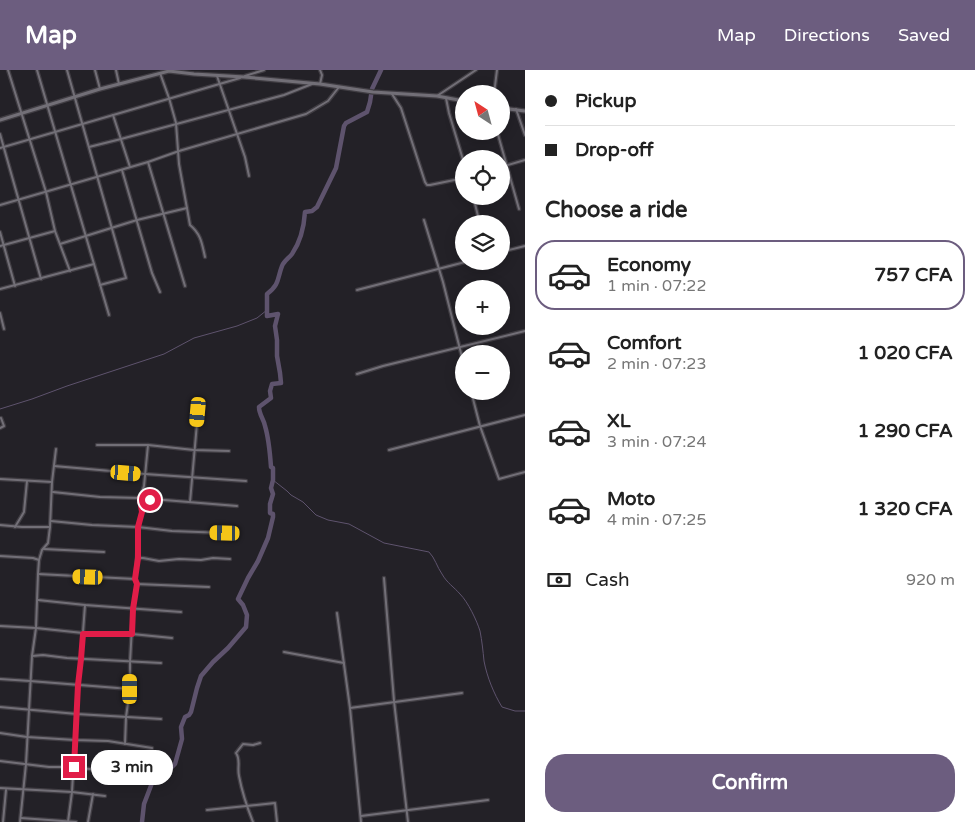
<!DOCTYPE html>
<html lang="en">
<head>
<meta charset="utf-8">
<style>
  body { margin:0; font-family:"Varela Round",sans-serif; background:#f2f2f2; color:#222; height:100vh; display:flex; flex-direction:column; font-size:19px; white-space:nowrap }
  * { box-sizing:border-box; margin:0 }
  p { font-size:16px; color:#767676 }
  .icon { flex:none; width:28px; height:28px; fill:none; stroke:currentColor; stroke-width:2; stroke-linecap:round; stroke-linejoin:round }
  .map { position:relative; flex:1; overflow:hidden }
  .details { display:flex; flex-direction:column; background:#fff; width:450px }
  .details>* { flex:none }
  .guide { display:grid; align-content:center; height:110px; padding:0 20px; background:#fff }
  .needle { width:32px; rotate:324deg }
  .fabs { position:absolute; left:455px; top:15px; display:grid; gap:10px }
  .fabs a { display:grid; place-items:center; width:55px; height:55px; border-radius:50%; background:#fff; box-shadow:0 2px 12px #0003; font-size:25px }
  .end { position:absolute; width:22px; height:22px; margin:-11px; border:6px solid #e11d48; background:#fff; box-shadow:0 0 0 2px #fff }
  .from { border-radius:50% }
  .bubble { position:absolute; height:35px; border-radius:18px; background:#fff; box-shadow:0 2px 12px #0003; font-size:16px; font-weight:700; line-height:35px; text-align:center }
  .car { position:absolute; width:15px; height:30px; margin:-15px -8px; border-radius:6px; box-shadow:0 0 4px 1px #0007; background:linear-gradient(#f5c518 24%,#345 0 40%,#f5c518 0 76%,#345 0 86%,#f5c518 0) }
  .guide b { display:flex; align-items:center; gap:18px; height:48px; font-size:19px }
  .guide b+b { border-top:1px solid #e0e0e0 }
  .guide i { width:12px; height:12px; background:#222 }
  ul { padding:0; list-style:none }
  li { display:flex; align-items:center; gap:15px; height:70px; margin:0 10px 8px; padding:0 10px; border:2px solid transparent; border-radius:20px }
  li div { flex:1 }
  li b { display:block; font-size:19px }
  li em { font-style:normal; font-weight:700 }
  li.on { border-color:#6c5d7f }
  li>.icon { width:45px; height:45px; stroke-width:1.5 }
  h2 { padding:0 20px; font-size:22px; line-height:60px }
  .pay { display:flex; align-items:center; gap:12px; height:55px; padding:0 20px; font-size:19px }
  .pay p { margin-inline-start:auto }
  .primary-button { display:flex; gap:10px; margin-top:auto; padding:10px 20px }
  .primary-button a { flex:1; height:58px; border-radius:20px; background:#6c5d7f; color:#fff; font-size:20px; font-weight:700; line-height:58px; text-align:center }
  header { display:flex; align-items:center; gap:30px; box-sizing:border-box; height:70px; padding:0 25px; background:#6c5d7f; color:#fff }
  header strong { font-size:24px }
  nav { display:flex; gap:28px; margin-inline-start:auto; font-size:18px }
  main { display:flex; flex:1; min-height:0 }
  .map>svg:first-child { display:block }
</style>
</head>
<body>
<header>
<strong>Map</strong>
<nav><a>Map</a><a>Directions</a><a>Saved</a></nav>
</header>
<main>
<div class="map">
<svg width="525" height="752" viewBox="0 0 525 752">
  <rect width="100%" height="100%" fill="#232127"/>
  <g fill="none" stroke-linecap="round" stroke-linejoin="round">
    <g stroke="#5e536d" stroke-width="1">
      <path d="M0 339 32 329 67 316 164 284 194 268 237 256 257 248 267 240"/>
      <path d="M273 410 287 421 291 425 303 432 316 445 328 450 349 454 384 473 429 482C435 488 437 497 442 504 447 513 454 517 460 524 468 532 477 551 480 561 482 571 483 581 484 591 487 607 494 624 502 637L515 641H525"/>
    </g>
    <path stroke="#5e536d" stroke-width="4.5" d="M142 752 144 734 152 713 169 700 175 694 182 669 181 657 185 647 189 645 191 642 197 618 201 606 213 592 228 578 246 557 247 545 243 535 238 529 248 508 258 491 268 468 273 447V444L270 443V434L273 424 271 418 273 410V398L271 397C270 383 269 369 265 356 264 349 259 345 259 337L271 328 270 321 272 314 281 313 280 303 277 286V270L275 256 278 244 267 246V224C280 214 277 209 282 196 284 191 289 188 292 184 301 171 304 157 305 142L312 141 317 137 336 98 344 56 346 53 367 42 370 32 372 19 381 0"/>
    <g stroke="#403d43" stroke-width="4.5">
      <g id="street">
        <path d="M8 0 46 122 55 161 70 201"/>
        <path d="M37 0 109 245"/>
        <path d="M67 0 126 208 100 215"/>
        <path d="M95 0 100 19"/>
        <path d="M116 0 119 14"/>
        <path d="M320 0 322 5 320 14"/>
        <path d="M160 3 169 28 176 53 179 94 190 155C201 164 202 174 205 187"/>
        <path d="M217 6 245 87 249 106"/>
        <path d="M245 6 264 0"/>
        <path d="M392 24 401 38 425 112 427 115H430L464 108"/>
        <path d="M494 24 497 0"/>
        <path d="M437 26 476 0"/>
        <path d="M446 28 449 43 464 93"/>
        <path d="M516 39 525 65"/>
        <path d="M113 45 130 97"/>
        <path d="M497 61 519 139"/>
        <path d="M0 64 41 209"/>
        <path d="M89 77 121 69 284 25 312 14"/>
        <path d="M0 78 240 8"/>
        <path d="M148 92 185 216"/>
        <path d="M501 97 525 90"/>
        <path d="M122 100 152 203 160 222"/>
        <path d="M473 126 480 154"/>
        <path d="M0 135 148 92 179 81 306 44 328 31 339 17"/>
        <path d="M424 150 443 212 464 295"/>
        <path d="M0 162 15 216"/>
        <path d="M60 174 137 150 187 138"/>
        <path d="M0 176 55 161"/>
        <path d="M501 182 525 176"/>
        <path d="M0 219 94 194"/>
        <path d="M357 220 469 191"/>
        <path d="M0 243 4 259"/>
        <path d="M357 304 383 296 525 261"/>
        <path d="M471 321 480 356 499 409 525 402"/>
        <path d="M0 358 4 356 1 348"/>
        <path d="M97 375H148L194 380 229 381"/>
        <path d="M389 380 525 345"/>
        <path d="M54 396 145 404 246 411"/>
        <path d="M0 409 52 412"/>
        <path d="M53 422 100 427 140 428 237 436"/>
        <path d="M190 432 198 342"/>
        <path d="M51 451 92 455 138 457 172 461 225 463"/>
        <path d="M0 455 22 457H50"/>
        <path d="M15 457 24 442 27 411"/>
        <path d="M44 479 104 482"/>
        <path d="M0 486 33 488 39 490"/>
        <path d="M137 488H143L159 491 179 489 201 490 213 488 230 489"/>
        <path d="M38 504 135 509"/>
        <path d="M384 508 394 631 408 752"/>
        <path d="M137 514 209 517"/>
        <path d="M38 530 85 535 181 542"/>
        <path d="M337 543 350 638 361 752"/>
        <path d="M0 556 36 558 83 563 132 564 172 568"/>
        <path d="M284 582 344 593"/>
        <path d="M32 586 43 585 67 588 161 593"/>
        <path d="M0 609 30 611 130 619"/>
        <path d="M0 637 77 644 161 649"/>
        <path d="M350 638 462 623"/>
        <path d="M0 663 27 667 75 670 108 671 152 678"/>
        <path d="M125 674 126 647 130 619V592L133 539 137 514 135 509 137 488 138 457 142 442 140 428 144 416 148 375"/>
        <path d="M0 691 49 697H74L136 705"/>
        <path d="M0 718 72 722 105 726"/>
        <path d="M207 740 275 733 277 752"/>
        <path d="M361 746 488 730"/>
        <path d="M21 748 76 752"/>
        <path d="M3 752 6 720"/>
        <path d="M20 752 26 694 32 586 36 558 38 504 39 490 42 480 48 473 50 457 52 412 56 379"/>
        <path d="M68 752 72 722 78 615 81 589 85 535"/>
        <path d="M88 752 93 724"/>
        <path d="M253 752C247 737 242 722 239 706 237 697 241 690 236 683L243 674 253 675 260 673"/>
      </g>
    </g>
    <g stroke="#403d43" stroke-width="5.5">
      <g id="secondary">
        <path d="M501 38 525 41"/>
        <path d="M0 50 100 19 169 1 194 4 244 7 320 14 373 22 437 26 464 31"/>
      </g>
    </g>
    <use href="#street" stroke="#726f77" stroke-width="2"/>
    <use href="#secondary" stroke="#726f77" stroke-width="3"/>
  </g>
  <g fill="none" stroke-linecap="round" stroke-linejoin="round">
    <path stroke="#e11d48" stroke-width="6" d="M74 697 78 615 81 589 83 564H132L133 539 137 514 135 509 138 488V457L142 442 140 428 150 430"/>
  </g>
</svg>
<div class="fabs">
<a><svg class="needle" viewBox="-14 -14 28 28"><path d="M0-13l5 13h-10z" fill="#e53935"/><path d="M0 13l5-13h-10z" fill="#767676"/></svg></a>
<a><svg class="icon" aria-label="locate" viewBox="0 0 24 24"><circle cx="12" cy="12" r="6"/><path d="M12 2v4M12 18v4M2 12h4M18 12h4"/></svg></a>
<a><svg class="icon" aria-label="layers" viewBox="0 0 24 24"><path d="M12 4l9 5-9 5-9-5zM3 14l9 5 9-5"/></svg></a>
<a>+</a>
<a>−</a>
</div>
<i class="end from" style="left:150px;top:430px"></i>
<i class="end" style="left:74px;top:697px"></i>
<div class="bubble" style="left:91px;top:680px;width:82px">3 min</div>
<i class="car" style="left:198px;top:342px;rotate:185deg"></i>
<i class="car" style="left:126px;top:403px;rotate:95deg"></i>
<i class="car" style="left:225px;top:463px;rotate:271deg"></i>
<i class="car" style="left:88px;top:507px;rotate:272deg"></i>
<i class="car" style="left:130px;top:619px;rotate:0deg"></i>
</div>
<section class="details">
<div class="guide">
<b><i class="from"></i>Pickup</b>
<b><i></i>Drop-off</b>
</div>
<h2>Choose a ride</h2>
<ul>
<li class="on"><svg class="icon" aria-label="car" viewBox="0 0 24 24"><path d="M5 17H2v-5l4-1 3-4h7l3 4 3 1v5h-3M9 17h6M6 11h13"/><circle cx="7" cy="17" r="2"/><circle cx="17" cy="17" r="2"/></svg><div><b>Economy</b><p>1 min · 07:22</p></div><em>757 CFA</em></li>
<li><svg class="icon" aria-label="car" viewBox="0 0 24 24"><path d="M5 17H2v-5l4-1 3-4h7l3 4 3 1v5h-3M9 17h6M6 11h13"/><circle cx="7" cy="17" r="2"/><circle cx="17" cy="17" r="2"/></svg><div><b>Comfort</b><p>2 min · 07:23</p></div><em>1 020 CFA</em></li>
<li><svg class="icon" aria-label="car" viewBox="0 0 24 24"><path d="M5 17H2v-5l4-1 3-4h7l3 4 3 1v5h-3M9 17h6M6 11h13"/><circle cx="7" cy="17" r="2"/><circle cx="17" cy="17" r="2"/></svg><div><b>XL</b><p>3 min · 07:24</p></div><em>1 290 CFA</em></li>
<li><svg class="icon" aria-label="car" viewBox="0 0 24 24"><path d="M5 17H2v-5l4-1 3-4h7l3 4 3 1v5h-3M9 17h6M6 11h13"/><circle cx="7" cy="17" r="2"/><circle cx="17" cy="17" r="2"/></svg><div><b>Moto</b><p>4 min · 07:25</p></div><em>1 320 CFA</em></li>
</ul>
<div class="pay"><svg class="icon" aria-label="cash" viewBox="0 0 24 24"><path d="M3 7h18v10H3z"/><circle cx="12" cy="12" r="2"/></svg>Cash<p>920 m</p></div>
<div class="primary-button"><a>Confirm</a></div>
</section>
</main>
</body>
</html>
